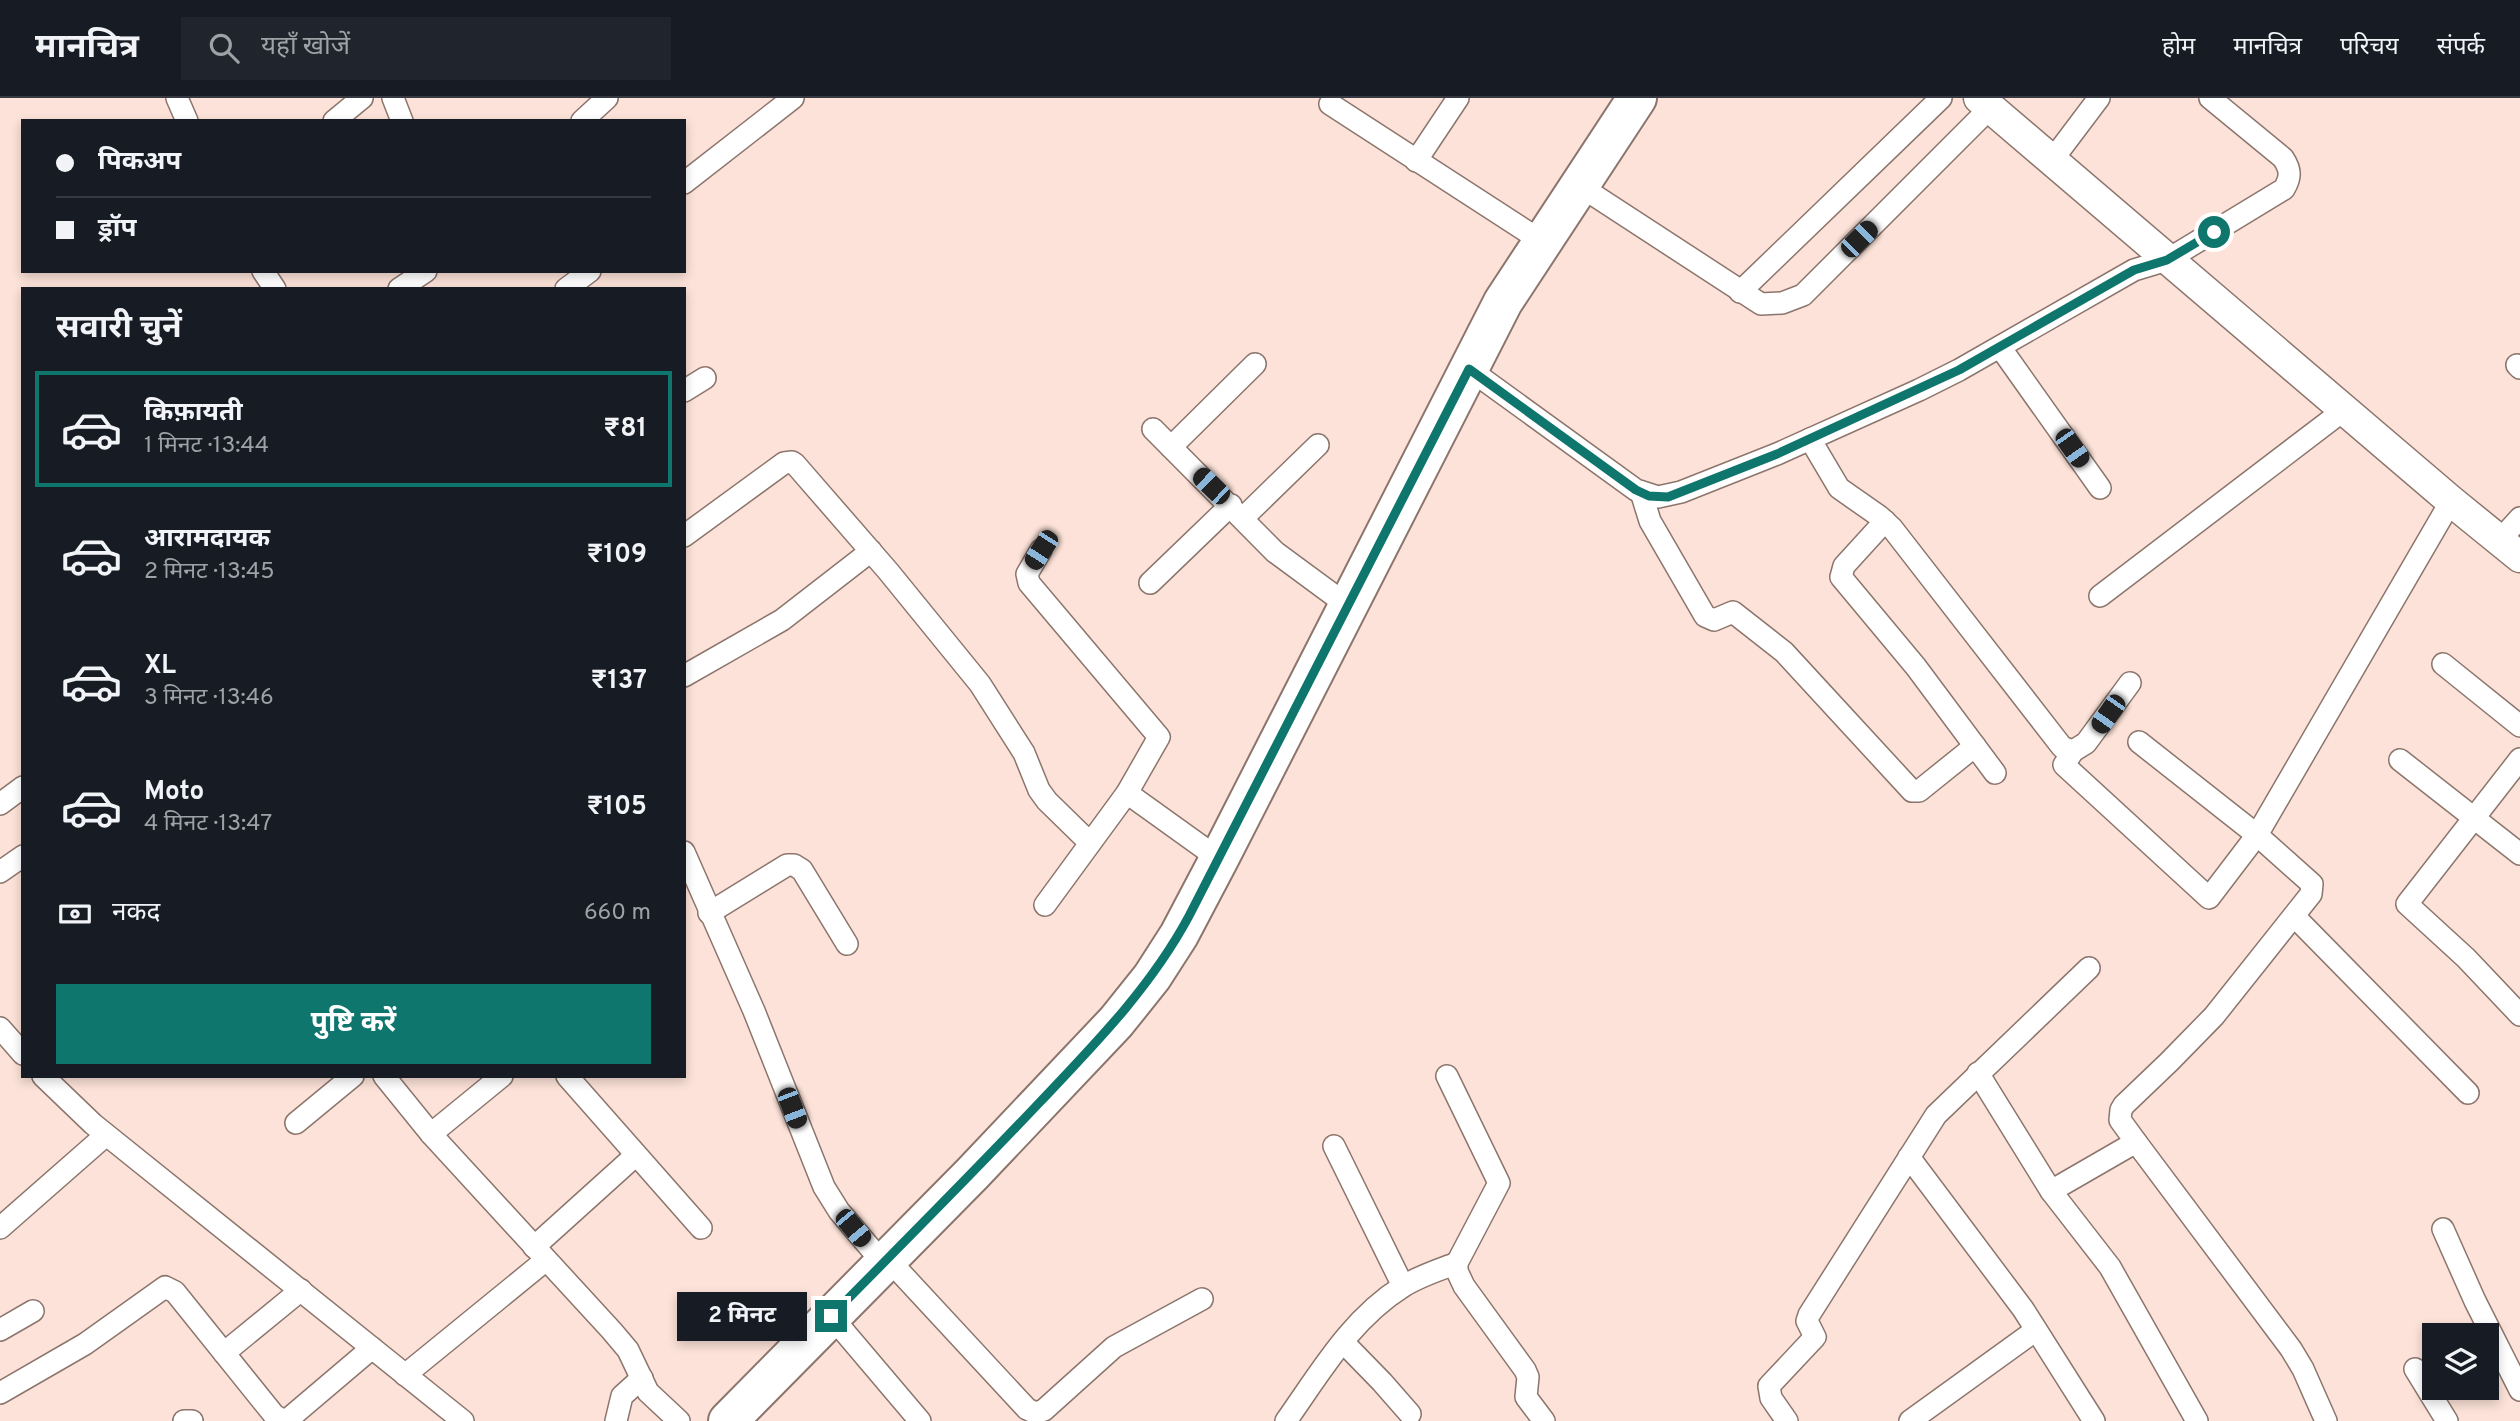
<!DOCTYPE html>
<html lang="hi">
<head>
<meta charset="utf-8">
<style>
  body { margin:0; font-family:Overpass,"Noto Sans Devanagari",sans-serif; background:#20242c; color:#f1f3f6; height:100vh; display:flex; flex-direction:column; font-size:26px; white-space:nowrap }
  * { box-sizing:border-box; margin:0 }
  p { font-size:23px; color:#9ea1a6 }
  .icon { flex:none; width:38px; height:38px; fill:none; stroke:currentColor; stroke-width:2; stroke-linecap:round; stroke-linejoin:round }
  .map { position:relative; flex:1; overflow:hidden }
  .side { position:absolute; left:21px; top:189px; width:665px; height:791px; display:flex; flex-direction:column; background:#171b24; border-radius:0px; box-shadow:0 4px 10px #0003 }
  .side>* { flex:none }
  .banner { position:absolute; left:21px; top:21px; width:665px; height:154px; border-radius:0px; box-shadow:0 4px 10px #0003; display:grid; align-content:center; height:154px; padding:0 35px; background:#171b24 }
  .fabs { position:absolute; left:2422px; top:1225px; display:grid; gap:14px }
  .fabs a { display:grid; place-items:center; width:77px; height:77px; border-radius:0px; background:#171b24; box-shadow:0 4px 10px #0003; font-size:35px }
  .end { position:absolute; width:32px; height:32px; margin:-16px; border:9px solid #0f766e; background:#fff; box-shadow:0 0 0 4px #fff }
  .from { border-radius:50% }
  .bubble { position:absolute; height:49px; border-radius:0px; background:#171b24; box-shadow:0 4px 10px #0003; font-size:23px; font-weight:700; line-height:49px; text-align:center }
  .car { position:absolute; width:21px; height:42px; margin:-21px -10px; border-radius:9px; box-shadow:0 0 5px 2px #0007; background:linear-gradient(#222 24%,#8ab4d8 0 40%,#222 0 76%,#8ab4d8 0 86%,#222 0) }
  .banner b { display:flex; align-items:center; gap:24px; height:66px; font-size:26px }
  .banner b+b { border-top:2px solid #363941 }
  .banner i { width:18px; height:18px; background:#f1f3f6 }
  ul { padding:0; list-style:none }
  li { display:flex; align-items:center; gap:21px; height:116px; margin:0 14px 10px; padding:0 21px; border:4px solid transparent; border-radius:0px }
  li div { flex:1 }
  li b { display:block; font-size:26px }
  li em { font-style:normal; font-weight:700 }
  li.on { border-color:#0f766e }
  li>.icon { width:63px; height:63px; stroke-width:1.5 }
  h2 { padding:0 35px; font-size:32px; line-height:84px }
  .pay { display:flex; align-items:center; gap:18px; height:77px; padding:0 35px; font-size:26px }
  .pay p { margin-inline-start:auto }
  .button { display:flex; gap:14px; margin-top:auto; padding:14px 35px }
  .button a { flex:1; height:80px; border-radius:0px; background:#0f766e; color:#fff; font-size:28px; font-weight:700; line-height:80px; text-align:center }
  header { display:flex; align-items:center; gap:42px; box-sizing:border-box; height:98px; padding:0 35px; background:#171b24; border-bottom:2px solid #363941 }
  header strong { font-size:33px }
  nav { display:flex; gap:38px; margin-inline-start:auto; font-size:24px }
  .search { width:490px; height:63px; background:#20242c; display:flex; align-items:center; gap:18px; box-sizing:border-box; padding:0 24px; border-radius:0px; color:#9ea1a6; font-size:26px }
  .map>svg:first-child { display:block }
</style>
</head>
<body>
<header>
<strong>मानचित्र</strong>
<div class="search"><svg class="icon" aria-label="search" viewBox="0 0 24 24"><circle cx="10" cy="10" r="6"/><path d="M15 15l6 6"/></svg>यहाँ खोजें</div>
<nav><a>होम</a><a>मानचित्र</a><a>परिचय</a><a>संपर्क</a></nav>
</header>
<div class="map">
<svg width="2520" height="1323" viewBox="0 0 2520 1323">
  <rect width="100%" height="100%" fill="#fce2d8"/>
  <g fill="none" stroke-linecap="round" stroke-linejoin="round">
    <g stroke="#8c756c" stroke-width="24">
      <g id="street">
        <path d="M177 0 187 23"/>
        <path d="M393 0 402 23"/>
        <path d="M1330 6 1543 144"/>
        <path d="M334 23 362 0"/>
        <path d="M582 23 607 0"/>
        <path d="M2053 61 2099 0"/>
        <path d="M1416 63 1458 0"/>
        <path d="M684 85 793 0"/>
        <path d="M1580 88 1761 206 1782 205 1803 197 1990 10"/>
        <path d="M263 173 275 191"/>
        <path d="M399 191 426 173"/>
        <path d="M566 191 590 173"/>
        <path d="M1740 194 1941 0"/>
        <path d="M2000 249 2100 390"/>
        <path d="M2517 267 2520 270"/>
        <path d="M1469 271 1636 392 1658 399 1681 394 1777 356 1919 292 1959 272 2134 172 2167 162 2284 91C2291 79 2291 72 2283 60L2210 0"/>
        <path d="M684 293 705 280"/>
        <path d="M1153 331 1275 454 1347 507"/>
        <path d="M1810 341 1839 390 1879 418 1892 430 2062 649 2073 653 2086 645 2130 585"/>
        <path d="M1171 349 1255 266"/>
        <path d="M1641 394 1650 423 1705 518 1714 522 1733 514 1784 554 1912 693H1919L1975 648"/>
        <path d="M1243 420 1318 347"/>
        <path d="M1885 423 1844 468 1841 479 1916 569 1995 675"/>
        <path d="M684 438 784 365 792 364 795 366 888 473 980 586 1024 655 1039 692 1047 703 1090 745"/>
        <path d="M2500 442 2520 420"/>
        <path d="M1041 452 1027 476 1029 485 1159 639 1127 695 1045 807"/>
        <path d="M1150 485 1231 407"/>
        <path d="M2100 498 2344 312"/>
        <path d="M2443 566 2520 628"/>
        <path d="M684 578 782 522 871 453"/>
        <path d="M2139 644 2257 737 2312 786 2311 796 2214 918 2169 964 2124 1007 2121 1012 2120 1022 2136 1044 2291 1251 2303 1271 2326 1323"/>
        <path d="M2073 653 2064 667 2209 800 2257 737 2451 403"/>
        <path d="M2520 661 2407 806 2466 860 2520 917"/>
        <path d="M2400 662 2520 756"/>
        <path d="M1127 695 1219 761"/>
        <path d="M0 706 23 689"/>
        <path d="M684 754 754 913 824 1089 839 1113 883 1165"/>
        <path d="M0 774 23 758"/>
        <path d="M709 815 787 767H794L802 772 847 846"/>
        <path d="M2294 818 2468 995"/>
        <path d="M0 930 23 956"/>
        <path d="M1978 975 2051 1093 2110 1169 2197 1323"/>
        <path d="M43 978 93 1026 463 1323"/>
        <path d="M384 978 431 1036 612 1233 628 1252 648 1294 679 1323"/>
        <path d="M567 978 701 1130"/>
        <path d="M1447 978 1499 1085 1457 1165V1173L1464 1188 1525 1272 1528 1279 1526 1299 1544 1323"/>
        <path d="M296 1025 353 978"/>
        <path d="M431 1036 502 978"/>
        <path d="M1334 1048 1403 1188"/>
        <path d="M1909 1059 2023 1211 2094 1323"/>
        <path d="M2051 1093 2136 1044"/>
        <path d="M0 1130 106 1037"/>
        <path d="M2443 1131 2475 1203 2520 1292"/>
        <path d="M534 1149 636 1057"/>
        <path d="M887 1160 1027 1311 1036 1315 1044 1312 1114 1249 1202 1201"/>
        <path d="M831 1218 920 1323"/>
        <path d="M0 1232 33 1213"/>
        <path d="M1343 1244 1382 1284 1410 1316"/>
        <path d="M224 1255 301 1192"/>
        <path d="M2415 1271 2447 1323"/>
        <path d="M405 1277 546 1162"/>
        <path d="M0 1295 85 1246 165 1189 175 1194 274 1317 284 1323"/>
        <path d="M184 1323H192"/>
        <path d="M286 1323 372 1250"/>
        <path d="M616 1323 622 1298 642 1280"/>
        <path d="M1286 1323C1320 1275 1351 1221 1402 1189 1419 1178 1439 1172 1457 1165"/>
        <path d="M1787 1323 1771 1300 1769 1288 1815 1239 1807 1223 1809 1217 1936 1017 2089 870"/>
        <path d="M1910 1323 2036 1232"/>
      </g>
    </g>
    <g stroke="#8c756c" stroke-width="33">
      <path id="secondary" d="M1979 0 2451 403 2520 459"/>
    </g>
    <g stroke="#8c756c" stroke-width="42">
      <path id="highway" d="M728 1323 972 1076 1116 924 1152 879 1179 837 1219 761 1503 204 1637 0"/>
    </g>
    <use href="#street" stroke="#fff" stroke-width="21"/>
    <use href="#secondary" stroke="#fff" stroke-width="30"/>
    <use href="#highway" stroke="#fff" stroke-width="38"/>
  </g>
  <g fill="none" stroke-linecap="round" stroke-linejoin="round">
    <path stroke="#0f766e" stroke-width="9" d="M831 1218C901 1147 971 1077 1040 1004 1095 946 1151 889 1189 818L1469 271 1636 392 1649 398 1668 399 1777 356 1959 272 2134 172 2167 162 2214 134"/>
  </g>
</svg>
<div class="fabs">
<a><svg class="icon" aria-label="layers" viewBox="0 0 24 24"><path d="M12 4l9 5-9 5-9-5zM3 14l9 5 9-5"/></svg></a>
</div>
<i class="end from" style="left:2214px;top:134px"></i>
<i class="end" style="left:831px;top:1218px"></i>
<div class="bubble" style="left:677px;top:1194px;width:130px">2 मिनट</div>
<i class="car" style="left:1859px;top:141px;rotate:45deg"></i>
<i class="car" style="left:2072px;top:350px;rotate:145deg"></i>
<i class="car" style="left:1211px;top:388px;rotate:314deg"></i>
<i class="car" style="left:1041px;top:452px;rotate:213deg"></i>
<i class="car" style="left:2108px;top:616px;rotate:215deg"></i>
<i class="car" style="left:792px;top:1010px;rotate:159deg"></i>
<i class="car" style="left:853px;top:1130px;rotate:140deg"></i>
<div class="banner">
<b><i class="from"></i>पिकअप</b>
<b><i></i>ड्रॉप</b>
</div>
<section class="side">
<h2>सवारी चुनें</h2>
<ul>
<li class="on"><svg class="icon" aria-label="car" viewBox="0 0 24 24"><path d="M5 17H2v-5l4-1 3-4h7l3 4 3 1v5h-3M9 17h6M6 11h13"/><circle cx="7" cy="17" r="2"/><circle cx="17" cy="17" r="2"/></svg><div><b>किफ़ायती</b><p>1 मिनट · 13:44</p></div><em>₹81</em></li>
<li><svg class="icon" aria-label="car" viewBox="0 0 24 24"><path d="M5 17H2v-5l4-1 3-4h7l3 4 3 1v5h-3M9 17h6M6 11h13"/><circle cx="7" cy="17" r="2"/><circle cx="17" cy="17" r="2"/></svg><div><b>आरामदायक</b><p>2 मिनट · 13:45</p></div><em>₹109</em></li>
<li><svg class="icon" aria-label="car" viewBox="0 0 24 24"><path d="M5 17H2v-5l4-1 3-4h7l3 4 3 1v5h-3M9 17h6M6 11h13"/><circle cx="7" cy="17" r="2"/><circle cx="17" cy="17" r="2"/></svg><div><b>XL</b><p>3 मिनट · 13:46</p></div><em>₹137</em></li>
<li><svg class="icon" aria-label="car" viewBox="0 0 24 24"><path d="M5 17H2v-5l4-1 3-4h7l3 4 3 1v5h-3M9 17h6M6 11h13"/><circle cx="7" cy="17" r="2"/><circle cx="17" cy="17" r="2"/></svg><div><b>Moto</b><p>4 मिनट · 13:47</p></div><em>₹105</em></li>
</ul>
<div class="pay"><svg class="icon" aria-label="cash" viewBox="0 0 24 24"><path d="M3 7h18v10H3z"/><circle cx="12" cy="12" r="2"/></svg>नकद<p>660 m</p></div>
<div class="button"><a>पुष्टि करें</a></div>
</section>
</div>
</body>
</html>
